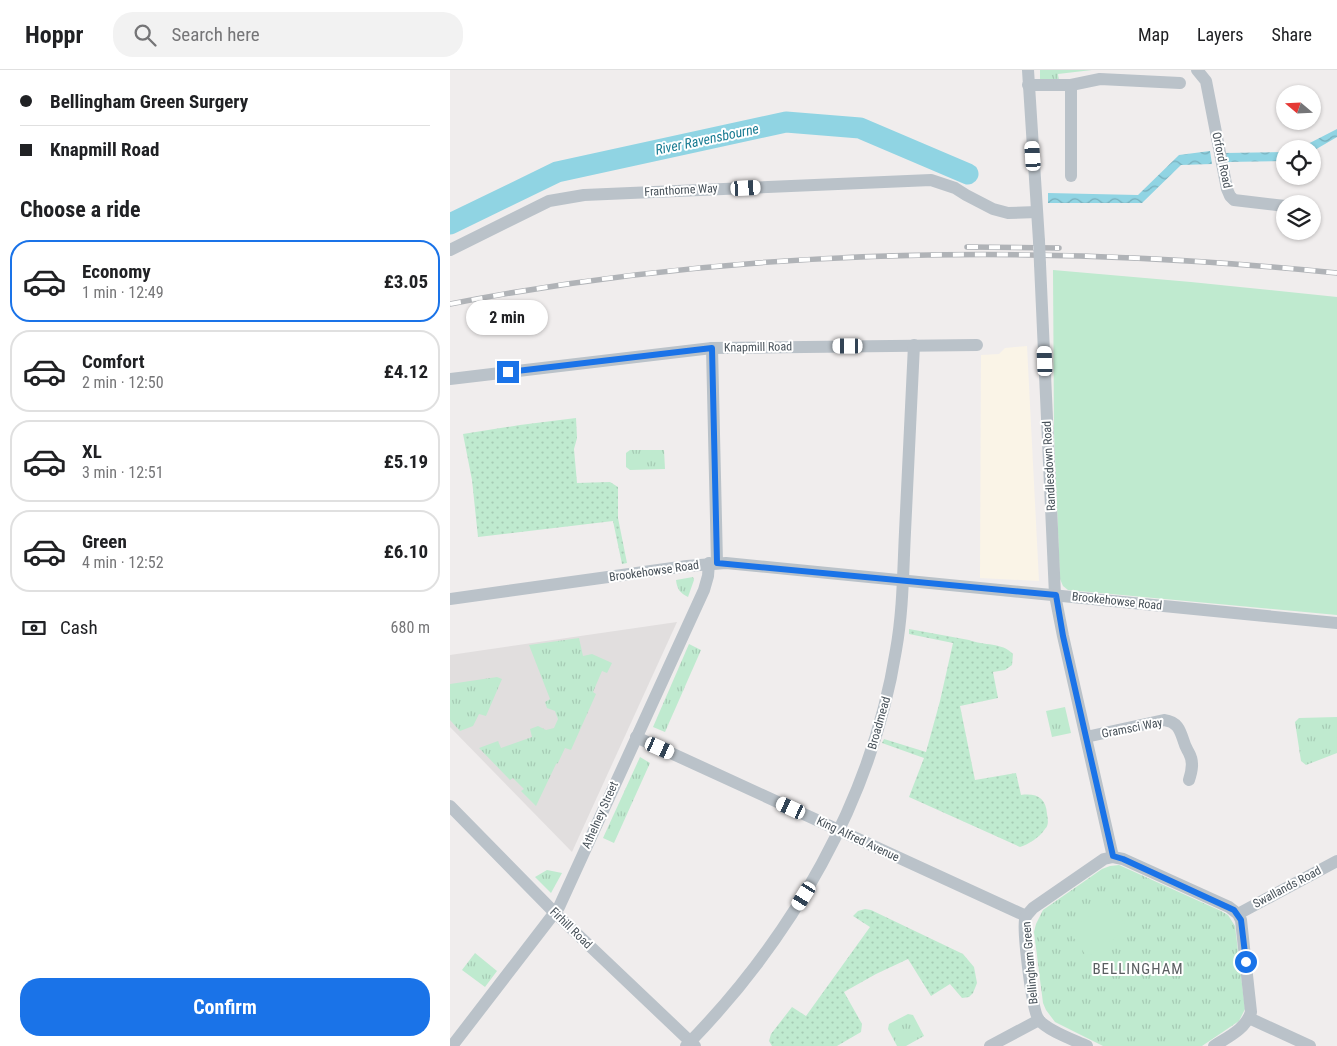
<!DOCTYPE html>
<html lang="en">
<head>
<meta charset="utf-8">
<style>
  body { margin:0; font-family:"Roboto Condensed",sans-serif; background:#f2f2f2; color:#202124; height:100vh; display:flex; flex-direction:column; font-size:19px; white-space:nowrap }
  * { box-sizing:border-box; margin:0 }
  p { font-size:16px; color:#757577 }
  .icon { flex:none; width:28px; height:28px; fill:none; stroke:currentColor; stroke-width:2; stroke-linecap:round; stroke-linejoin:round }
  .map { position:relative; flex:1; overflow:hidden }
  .details { display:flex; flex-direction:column; background:#fff; width:450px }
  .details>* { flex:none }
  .hud { display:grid; align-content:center; height:110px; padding:0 20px; background:#fff }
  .needle { width:32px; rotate:289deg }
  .tools { position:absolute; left:826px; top:15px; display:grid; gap:10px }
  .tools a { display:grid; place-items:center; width:45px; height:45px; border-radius:50%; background:#fff; box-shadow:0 1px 4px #0004; font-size:25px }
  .end { position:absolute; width:22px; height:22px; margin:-11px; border:6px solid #1a73e8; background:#fff; box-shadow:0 0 0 2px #fff }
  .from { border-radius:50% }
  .bubble { position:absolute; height:35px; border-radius:18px; background:#fff; box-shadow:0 1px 4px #0004; font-size:16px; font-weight:700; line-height:35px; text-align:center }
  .car { position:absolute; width:15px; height:30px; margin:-15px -8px; border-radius:6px; box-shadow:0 0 4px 1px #0007; background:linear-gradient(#fff 24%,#345 0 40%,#fff 0 76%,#345 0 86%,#fff 0) }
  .hud b { display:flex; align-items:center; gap:18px; height:48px; font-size:19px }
  .hud b+b { border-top:1px solid #e0e0e0 }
  .hud i { width:12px; height:12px; background:#202124 }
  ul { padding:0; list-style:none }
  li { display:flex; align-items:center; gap:15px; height:82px; margin:0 10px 8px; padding:0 10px; border:2px solid #e0e0e0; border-radius:20px }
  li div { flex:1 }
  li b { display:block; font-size:19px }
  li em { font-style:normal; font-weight:700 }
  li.selected { border-color:#1a73e8 }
  li>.icon { width:45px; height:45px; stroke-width:1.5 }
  h2 { padding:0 20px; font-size:22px; line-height:60px }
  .pay { display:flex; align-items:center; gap:12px; height:55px; padding:0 20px; font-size:19px }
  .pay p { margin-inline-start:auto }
  .cta { display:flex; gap:10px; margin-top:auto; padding:10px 20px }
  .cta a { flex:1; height:58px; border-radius:20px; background:#1a73e8; color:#fff; font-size:20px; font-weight:700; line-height:58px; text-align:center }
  header { display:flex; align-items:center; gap:30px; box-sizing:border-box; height:70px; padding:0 25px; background:#fff; border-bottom:1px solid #e0e0e0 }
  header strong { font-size:24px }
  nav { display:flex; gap:28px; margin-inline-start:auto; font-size:18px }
  .search { width:350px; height:45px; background:#f2f2f2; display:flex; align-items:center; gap:12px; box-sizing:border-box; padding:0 18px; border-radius:20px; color:#757577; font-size:19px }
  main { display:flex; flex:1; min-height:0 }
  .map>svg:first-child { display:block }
</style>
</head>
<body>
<header>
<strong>Hoppr</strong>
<div class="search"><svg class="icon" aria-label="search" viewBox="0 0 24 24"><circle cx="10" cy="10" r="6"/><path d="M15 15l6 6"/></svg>Search here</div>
<nav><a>Map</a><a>Layers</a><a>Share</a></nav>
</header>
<main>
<section class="details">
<div class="hud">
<b><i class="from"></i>Bellingham Green Surgery</b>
<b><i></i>Knapmill Road</b>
</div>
<h2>Choose a ride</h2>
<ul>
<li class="selected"><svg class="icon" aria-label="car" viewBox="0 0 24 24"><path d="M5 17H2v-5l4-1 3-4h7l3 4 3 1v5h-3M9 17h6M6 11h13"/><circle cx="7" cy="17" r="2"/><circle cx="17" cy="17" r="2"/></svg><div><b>Economy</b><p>1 min · 12:49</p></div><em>£3.05</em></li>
<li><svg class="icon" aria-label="car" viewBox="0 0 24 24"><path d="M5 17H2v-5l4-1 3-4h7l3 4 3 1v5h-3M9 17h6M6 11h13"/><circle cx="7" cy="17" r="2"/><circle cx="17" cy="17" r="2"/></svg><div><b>Comfort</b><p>2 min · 12:50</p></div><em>£4.12</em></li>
<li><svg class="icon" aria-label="car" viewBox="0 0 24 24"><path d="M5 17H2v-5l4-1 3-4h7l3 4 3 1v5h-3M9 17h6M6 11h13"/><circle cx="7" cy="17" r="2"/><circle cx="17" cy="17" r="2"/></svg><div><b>XL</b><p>3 min · 12:51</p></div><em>£5.19</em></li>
<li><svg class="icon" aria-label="car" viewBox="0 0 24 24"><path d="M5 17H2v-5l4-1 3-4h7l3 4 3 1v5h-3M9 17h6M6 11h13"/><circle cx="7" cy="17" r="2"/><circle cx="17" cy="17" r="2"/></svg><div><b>Green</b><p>4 min · 12:52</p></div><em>£6.10</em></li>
</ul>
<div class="pay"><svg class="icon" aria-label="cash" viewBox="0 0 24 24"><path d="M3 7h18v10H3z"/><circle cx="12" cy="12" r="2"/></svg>Cash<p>680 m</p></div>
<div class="cta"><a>Confirm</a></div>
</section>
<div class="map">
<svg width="887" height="976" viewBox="0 0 887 976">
  <defs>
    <pattern id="grass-tufts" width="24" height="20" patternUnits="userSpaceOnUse" patternTransform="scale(1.25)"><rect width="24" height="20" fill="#bfeacf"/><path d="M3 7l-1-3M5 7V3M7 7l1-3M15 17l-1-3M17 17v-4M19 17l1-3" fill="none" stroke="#a6cab4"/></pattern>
    <pattern id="garden-dots" width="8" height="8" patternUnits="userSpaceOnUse" patternTransform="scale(1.25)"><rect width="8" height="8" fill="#bfeacf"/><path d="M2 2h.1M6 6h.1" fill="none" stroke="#a6cab4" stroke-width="1.8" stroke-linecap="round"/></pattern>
    <pattern id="water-waves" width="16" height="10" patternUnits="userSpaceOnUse" patternTransform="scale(1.25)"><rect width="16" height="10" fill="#90d4e3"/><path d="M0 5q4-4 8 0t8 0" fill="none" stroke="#77aebb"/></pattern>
  </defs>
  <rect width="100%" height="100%" fill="#f0eded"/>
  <path fill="#faf4e7" d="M577 276 589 511 530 508 531 285 549 284 555 278Z"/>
  <path fill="#e1dede" d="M227 552 122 782 0 657V585Z"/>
  <g fill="url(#grass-tufts)">
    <path d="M590 0H642L608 4 609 13 590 12Z"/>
    <path d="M180 380H214L215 399 180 400 176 397V383Z"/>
    <path d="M243 507 244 510 238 527C230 523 227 519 226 510Z"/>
    <path d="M129 568 133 586 142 584 162 593 157 603 152 601 143 622 146 624 121 680 115 678 108 693 106 694 86 736 71 721 74 719 63 708 60 710 29 678 48 671 51 678 82 667 80 659 88 656 96 660 104 658 108 649 105 641 97 638 95 632 100 629 79 575Z"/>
    <path d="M239 574 251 580 215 662 203 657Z"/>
    <path d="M47 607 52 609 36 646 29 644 23 656 10 661 0 650V614Z"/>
    <path d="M615 637 621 663 602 667 596 641Z"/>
    <path d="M887 647V683L856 695 851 691 845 652 849 648Z"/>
    <path d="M190 687 200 693 164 773 153 768Z"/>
    <path d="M669 795 771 841 778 845 785 856 795 939 789 951 752 976H653L605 952 596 940 593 933 584 862 586 854 593 840 652 799 660 796Z"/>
    <path d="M97 800 112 803 101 823 85 807Z"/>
    <path d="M25 883 47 901 35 917 12 900Z"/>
    <path d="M458 944 463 945 474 966 456 976H447L438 959 439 954Z"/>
  </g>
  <g fill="url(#garden-dots)">
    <path d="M126 348 127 368 124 379 127 413 160 412 168 417V448L177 493 172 494 163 451 28 467 22 410 13 364 70 355Z"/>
    <path d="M459 559 519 570C534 576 552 572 563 584L562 595 555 600 543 602 548 628 510 636 525 710 566 703 571 725C587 723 596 728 597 744 598 750 599 755 595 759 589 768 579 774 570 777L459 727 474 688 432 673 434 669 476 682 490 631 503 573 459 564Z"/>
    <path d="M415 839 421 840 513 884 524 897 527 913 523 923 519 927 512 928 500 914 481 926 458 889 426 904 394 922 412 954 411 962 387 976H322L319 971 321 964 342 937 356 946 420 857 403 846 408 841Z"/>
  </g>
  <g fill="#bfeacf">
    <path d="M603 200 741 212 887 227V545L618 520 613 516 610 509 604 362Z"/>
    <path d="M660 832 678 859 637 887 619 861Z"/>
  </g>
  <g fill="url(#water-waves)">
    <path d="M887 59V67L863 81 862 79H848Z"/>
    <path d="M760 81 762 94 731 95 692 133H598V123L688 125 729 85Z"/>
    <path d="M835 82V91L776 92 774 83Z"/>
  </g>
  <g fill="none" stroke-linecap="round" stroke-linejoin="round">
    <path stroke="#90d4e3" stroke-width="21" d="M0 154 107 102 336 52 410 58 518 104"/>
    <g stroke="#bac2c9" stroke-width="12">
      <path d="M578 0 589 171"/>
      <path d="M747 0 756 11 777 119 780 126 784 130 835 136"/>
      <path d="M578 15H621L650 9 730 13"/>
      <path d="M621 15V106"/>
      <path d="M0 180 99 131 134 125 481 110 505 118 516 125 543 139 558 143 587 142"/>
      <path d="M590 194 605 525 613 566 663 787"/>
      <path d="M262 278 267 493"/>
      <path d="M0 309 262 278 527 275"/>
      <path d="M0 529 237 496 276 493 887 553"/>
      <path d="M186 667 576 846"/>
      <path d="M636 667 714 650C728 652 730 660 734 672 735 676 737 679 739 683 744 692 742 701 739 710"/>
      <path d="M0 736 105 843 245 976"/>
      <path d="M788 844 887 791"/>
      <path d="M799 948 860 976"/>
      <path d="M2 976 109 837 254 520 258 506 259 493"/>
      <path d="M236 976C342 868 422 730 446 580 453 541 453 502 455 462 458 400 461 338 464 275"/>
      <path d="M540 976 589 950"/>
      <path d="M637 976C624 970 598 961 589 950 582 942 573 863 575 850L576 846 583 838 654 789 663 787 673 789 779 837 788 844 791 850 801 942C796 959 778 967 764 976"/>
    </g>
    <g stroke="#b0b3b7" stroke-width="5.5">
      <g id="rail">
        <path d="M517 177 609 178"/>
        <path d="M0 234C292 177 592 173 887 203"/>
      </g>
    </g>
    <use href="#rail" stroke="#fff" stroke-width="4" stroke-dasharray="11" stroke-linecap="butt"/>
    <path stroke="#bac2c9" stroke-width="12" d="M589 171 590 194"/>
  </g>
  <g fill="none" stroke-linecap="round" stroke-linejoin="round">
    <path stroke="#1a73e8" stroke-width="6" d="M58 302 262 278 267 493 606 525 613 566 663 786 673 789 784 840 791 850 796 892"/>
  </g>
  <g text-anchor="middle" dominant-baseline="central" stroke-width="4" stroke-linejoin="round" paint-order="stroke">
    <g font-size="12" fill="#475159" stroke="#fff">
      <text transform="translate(772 90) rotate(78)">Orford Road</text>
      <text transform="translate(231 120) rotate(-3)">Franthorne Way</text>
      <text transform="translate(308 277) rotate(-1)">Knapmill Road</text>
      <text transform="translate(599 396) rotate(-93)">Randlesdown Road</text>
      <text transform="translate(204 501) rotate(-8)">Brookehowse Road</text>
      <text transform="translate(667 531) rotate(6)">Brookehowse Road</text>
      <text transform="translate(429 653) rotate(-74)">Broadmead</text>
      <text transform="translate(682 658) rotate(-11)">Gramsci Way</text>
      <text transform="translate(150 745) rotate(-66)">Athelney Street</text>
      <text transform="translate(408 769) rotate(25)">King Alfred Avenue</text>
      <text transform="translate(837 817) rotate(-28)">Swallands Road</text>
      <text transform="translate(121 858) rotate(44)">Firhill Road</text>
      <text transform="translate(580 893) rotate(-95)">Bellingham Green</text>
    </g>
    <g font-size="14" font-style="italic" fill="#197c93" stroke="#fff">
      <text transform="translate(257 69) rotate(-12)">River Ravensbourne</text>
    </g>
    <g font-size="15" letter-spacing="1" fill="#5a5e61" stroke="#fff">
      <text x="688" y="899">BELLINGHAM</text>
    </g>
  </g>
</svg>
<div class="tools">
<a><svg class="needle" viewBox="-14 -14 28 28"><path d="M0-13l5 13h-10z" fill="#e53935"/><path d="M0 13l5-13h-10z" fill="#757577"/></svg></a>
<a><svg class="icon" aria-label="locate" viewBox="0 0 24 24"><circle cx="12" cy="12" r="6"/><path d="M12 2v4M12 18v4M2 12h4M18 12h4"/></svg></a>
<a><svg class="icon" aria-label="layers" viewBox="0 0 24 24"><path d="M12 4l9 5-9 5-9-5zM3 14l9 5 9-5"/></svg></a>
</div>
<i class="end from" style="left:796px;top:892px"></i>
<i class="end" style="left:58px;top:302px"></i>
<div class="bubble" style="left:16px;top:230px;width:82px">2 min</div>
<i class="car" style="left:583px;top:86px;rotate:356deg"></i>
<i class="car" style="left:296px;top:118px;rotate:87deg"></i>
<i class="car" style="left:398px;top:276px;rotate:270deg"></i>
<i class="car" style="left:595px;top:291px;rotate:358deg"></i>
<i class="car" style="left:210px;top:678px;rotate:114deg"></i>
<i class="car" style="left:341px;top:738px;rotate:295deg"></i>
<i class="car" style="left:354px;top:826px;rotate:212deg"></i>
</div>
</main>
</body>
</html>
